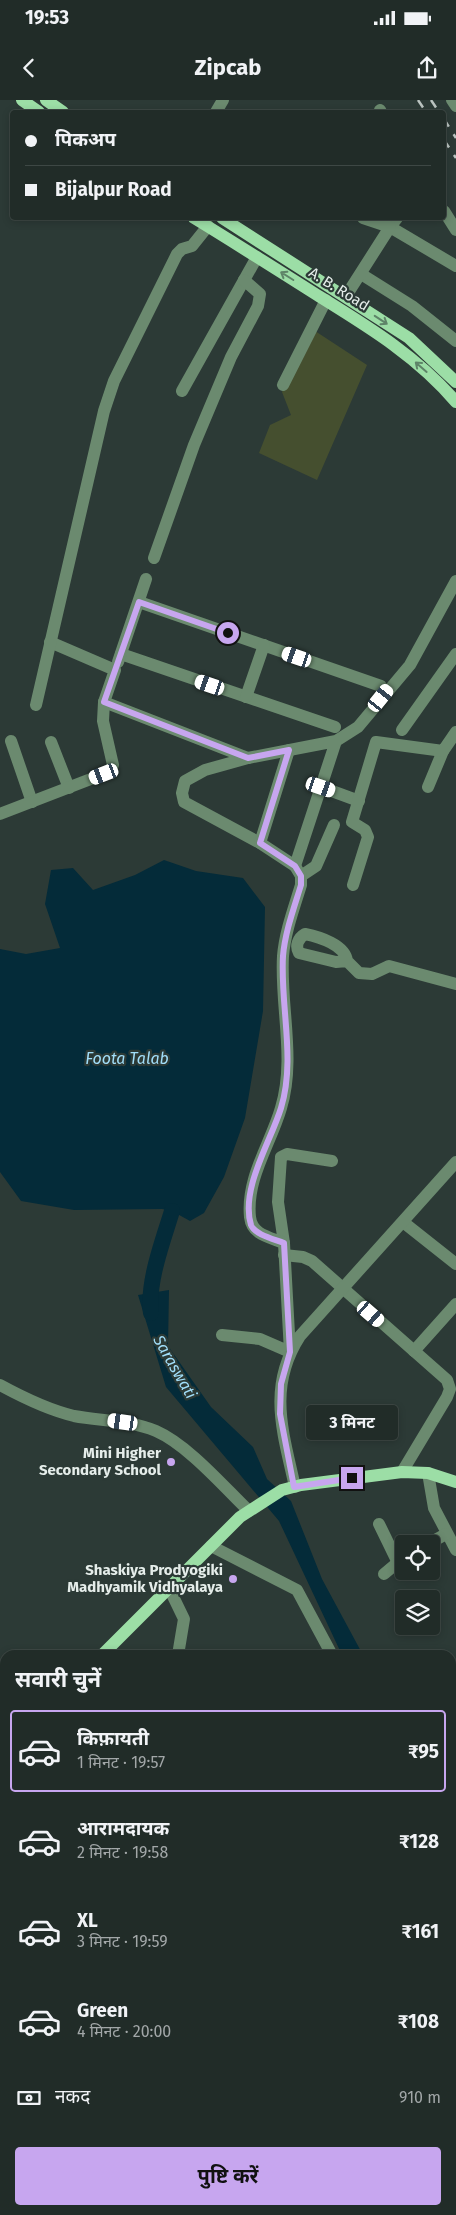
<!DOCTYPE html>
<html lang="hi">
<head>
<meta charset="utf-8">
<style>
  body { margin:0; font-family:"Fira Sans","Noto Sans Devanagari",sans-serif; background:#2d3834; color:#f1f3f6; height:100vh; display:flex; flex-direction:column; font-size:19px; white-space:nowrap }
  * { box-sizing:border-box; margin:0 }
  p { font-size:16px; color:#a2a7a8 }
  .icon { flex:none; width:28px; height:28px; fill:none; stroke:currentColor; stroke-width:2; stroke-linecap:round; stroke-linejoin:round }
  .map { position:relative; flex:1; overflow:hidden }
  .panel { position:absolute; left:0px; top:1550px; width:456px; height:565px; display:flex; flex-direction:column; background:#212c28; border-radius:15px 15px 0 0; box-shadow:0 2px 8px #0003,0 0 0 1px #3e4845 }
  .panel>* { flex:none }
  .guide { position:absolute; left:10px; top:10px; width:436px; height:110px; border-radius:5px; box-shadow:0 2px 8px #0003,0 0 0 1px #3e4845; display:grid; align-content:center; height:110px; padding:0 15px; background:#212c28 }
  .tools { position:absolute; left:395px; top:1435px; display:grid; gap:10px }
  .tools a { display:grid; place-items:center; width:45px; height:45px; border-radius:5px; background:#212c28; box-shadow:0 2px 8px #0003,0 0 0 1px #3e4845; font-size:25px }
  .end { position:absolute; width:22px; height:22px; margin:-11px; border:6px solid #c7a6ef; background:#111; box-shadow:0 0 0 2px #111 }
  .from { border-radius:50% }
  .bubble { position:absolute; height:35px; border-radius:5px; background:#212c28; box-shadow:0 2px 8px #0003,0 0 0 1px #3e4845; font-size:16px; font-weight:700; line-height:35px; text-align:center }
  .car { position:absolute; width:15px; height:30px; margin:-15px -8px; border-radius:6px; box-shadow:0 0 4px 1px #0007; background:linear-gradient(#fff 24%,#345 0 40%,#fff 0 76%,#345 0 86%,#fff 0) }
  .guide b { display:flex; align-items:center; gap:18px; height:48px; font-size:19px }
  .guide b+b { border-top:1px solid #3e4845 }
  .guide i { width:12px; height:12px; background:#f1f3f6 }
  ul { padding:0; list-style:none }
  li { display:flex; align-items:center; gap:15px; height:82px; margin:0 10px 8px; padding:0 5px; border:2px solid transparent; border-radius:5px }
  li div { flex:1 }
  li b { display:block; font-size:19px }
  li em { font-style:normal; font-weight:700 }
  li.current { border-color:#c7a6ef }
  li>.icon { width:45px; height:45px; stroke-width:1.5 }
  h2 { padding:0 15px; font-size:22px; line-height:60px }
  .pay { display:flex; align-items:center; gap:12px; height:55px; padding:0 15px; font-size:19px }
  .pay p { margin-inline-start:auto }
  .primary-button { display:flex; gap:10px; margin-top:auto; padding:10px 15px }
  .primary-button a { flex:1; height:58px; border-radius:5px; background:#c7a6ef; color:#111; font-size:20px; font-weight:700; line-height:58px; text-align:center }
  .status { display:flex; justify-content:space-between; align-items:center; height:35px; padding:0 25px; background:#212c28; direction:ltr }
  .status svg { height:14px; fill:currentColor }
  header { display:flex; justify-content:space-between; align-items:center; height:65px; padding:0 15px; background:#212c28; font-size:22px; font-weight:700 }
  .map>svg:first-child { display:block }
</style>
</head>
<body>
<div class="status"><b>19:53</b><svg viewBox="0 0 49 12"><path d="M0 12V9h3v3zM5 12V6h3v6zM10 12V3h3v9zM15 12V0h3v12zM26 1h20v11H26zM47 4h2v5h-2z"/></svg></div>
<header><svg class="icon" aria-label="back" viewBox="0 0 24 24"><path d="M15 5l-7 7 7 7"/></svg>Zipcab<svg class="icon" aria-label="share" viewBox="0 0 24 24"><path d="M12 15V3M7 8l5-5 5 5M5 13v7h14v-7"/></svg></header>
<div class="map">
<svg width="456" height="2115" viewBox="0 0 456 2115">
  <rect width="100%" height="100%" fill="#2c3a36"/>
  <path fill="#454f2f" d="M312 229 367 265 317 380 259 353 270 325 291 315 282 292Z"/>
  <g fill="#042b39">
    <path d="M164 760 196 771 243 778 265 807 263 911 245 1018 224 1077 204 1113 190 1121 172 1111 162 1109 74 1110 21 1101 0 1072V849L26 854 60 848 45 804 51 770 73 768 93 790 135 775Z"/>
    <path d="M169 1190 168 1246 211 1307 253 1347 267 1379 291 1401 322 1479 363 1555H342L279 1421 166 1287 138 1195Z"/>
    <path d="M451 1716 456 1724V1762L451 1754Z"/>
  </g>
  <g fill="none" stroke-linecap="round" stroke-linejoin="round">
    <path stroke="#042b39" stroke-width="16" d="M151 1213C147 1182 163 1141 172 1111"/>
    <g stroke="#6b8a6f" stroke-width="12">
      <path d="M452 0 456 6"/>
      <path d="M380 10 381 12"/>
      <path d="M216 12 223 0"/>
      <path d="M444 111 456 130"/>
      <path d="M397 118 390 127 456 166"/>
      <path d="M361 174 412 206 456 241"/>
      <path d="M346 196 390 127 363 118"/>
      <path d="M283 285 326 200"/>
      <path d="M182 291 257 157"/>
      <path d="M154 458 194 345 231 257 258 206 260 194 244 180"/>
      <path d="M139 502 381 586"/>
      <path d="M50 542 115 570 104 602 248 658"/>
      <path d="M121 554 335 627"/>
      <path d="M118 562 146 479"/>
      <path d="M246 597 264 545"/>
      <path d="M36 605 104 311 114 281 177 154 182 149 192 146 208 126"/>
      <path d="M402 630 456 554"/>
      <path d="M11 641 32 702"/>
      <path d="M336 641 295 766 260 743 184 702 182 693 185 681 205 670 248 658 336 641 358 627 410 565 456 481"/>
      <path d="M51 642 69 688"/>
      <path d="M321 687 359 701"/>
      <path d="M428 687 443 651"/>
      <path d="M0 714 109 672 113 665 103 621 104 602"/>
      <path d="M260 743 289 650"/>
      <path d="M301 776 316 766 334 725"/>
      <path d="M353 785 368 737 365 730 352 722 376 642 443 651 456 632"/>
      <path d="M347 861C345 845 320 837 305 834 298 838 295 846 299 853L336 862 347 861 359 873 372 874 389 866 456 884"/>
      <path d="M403 1122 456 1164"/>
      <path d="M284 1143 278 1102 281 1057 287 1054 332 1061"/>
      <path d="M284 1155 303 1157 312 1161 447 1280 450 1289 447 1297 402 1372"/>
      <path d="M222 1235 260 1239 290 1252 284 1143C269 1137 252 1135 250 1117 246 1078 271 1043 281 1008 296 959 280 906 283 856 285 832 294 808 301 785V776L295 766"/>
      <path d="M414 1251 456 1204"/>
      <path d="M0 1285C22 1297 49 1310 74 1316 101 1321 130 1320 156 1331 188 1345 224 1387 249 1411"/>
      <path d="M428 1373 434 1408 456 1450"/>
      <path d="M295 1387C283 1332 267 1287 300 1236L456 1062"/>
      <path d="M379 1424 397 1461"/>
      <path d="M428 1444 446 1434"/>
      <path d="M211 1446 297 1490 332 1555"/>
      <path d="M384 1474 403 1458"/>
      <path d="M169 1488 184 1519 178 1555"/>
      <path d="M0 1633 5 1632"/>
      <path d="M451 1765 456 1772"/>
      <path d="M0 1863 5 1845"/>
      <path d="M0 1881H5"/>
      <path d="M0 1920 5 1916"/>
      <path d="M0 1958 5 1960"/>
      <path d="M451 1968 456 1961"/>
      <path d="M0 2037H5"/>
      <path d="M0 2091 5 2092"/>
      <path d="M58 2110 74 2115"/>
      <path d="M189 2110 206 2115"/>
      <path d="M266 2110 269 2115"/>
      <path d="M91 2115V2110"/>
      <path d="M304 2115 307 2110"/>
    </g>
    <g stroke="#9cdea6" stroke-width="12">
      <path d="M22 0 39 12"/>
      <path d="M46 0 63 12"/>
      <path d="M194 118C235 143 276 169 317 195 367 226 417 256 456 302"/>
      <path d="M222 118 409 238 456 282"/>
      <path d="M102 1555 240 1417 282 1390 301 1385 402 1372 428 1373 456 1382"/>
      <path d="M0 1598 5 1604"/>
    </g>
    <g stroke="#bbc4c1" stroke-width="2.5" stroke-dasharray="9 9" stroke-linecap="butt">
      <path d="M418 0 426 12"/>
      <path d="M431 0 439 12"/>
      <path d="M444 19 456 38"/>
      <path d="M444 40 456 58"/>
    </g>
  </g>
  <defs><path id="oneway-shaft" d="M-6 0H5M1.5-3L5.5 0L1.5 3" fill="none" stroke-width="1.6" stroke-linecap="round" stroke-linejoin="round" transform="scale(1.25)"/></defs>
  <g stroke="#5e8468">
    <use href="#oneway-shaft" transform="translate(287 176) rotate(-148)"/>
    <use href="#oneway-shaft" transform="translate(381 220) rotate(33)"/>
    <use href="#oneway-shaft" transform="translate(421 267) rotate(-139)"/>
  </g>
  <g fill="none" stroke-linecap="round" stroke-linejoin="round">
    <path stroke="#c7a6ef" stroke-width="6" d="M228 533 139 502 104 602 248 658 289 650 260 743 295 766 301 776V785C294 808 285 832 283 856 280 906 296 959 281 1008 271 1041 240 1089 251 1125 255 1135 274 1139 284 1143L290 1252 281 1284 280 1314 294 1387 352 1378"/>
  </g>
  <g fill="#c7a6ef" stroke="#2c3a36" stroke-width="2">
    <circle cx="171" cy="1362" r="5"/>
    <circle cx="233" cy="1479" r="5"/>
  </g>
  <g text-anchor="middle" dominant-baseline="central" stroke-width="4.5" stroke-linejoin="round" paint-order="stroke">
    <g font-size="15" fill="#e5edea" stroke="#2c3a36">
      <text transform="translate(339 189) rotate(32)">A. B. Road</text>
    </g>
    <g font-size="15" font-weight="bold" fill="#e5edea" stroke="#2c3a36" text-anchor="end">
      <text x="161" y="1353">Mini Higher<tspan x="161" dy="17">Secondary School</tspan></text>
      <text x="223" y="1470">Shaskiya Prodyogiki<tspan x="223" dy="17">Madhyamik Vidhyalaya</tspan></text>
    </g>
    <g font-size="16" font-style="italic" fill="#a1def9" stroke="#2c3a36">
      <text x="127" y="958">Foota Talab</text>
      <text transform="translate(175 1267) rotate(60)">Saraswati</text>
    </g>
  </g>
</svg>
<div class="tools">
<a><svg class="icon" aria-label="locate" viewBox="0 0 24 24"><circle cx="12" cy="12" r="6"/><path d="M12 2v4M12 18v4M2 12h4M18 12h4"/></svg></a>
<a><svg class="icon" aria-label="layers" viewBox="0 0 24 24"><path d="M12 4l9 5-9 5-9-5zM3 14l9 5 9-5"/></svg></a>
</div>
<i class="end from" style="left:228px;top:533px"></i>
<i class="end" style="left:352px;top:1378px"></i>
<div class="bubble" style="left:306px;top:1305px;width:92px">3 मिनट</div>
<i class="car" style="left:297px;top:557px;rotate:289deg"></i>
<i class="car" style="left:210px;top:585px;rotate:289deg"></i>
<i class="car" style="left:381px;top:598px;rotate:39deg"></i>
<i class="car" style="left:104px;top:674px;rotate:249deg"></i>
<i class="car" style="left:321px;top:687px;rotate:109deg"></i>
<i class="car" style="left:371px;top:1214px;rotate:131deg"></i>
<i class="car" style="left:123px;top:1322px;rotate:278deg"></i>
<div class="guide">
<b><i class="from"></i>पिकअप</b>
<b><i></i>Bijalpur Road</b>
</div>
<section class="panel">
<h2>सवारी चुनें</h2>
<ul>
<li class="current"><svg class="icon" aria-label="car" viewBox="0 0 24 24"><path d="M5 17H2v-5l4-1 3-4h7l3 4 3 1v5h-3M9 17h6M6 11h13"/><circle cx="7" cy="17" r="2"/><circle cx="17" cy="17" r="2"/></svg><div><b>किफ़ायती</b><p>1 मिनट · 19:57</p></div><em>₹95</em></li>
<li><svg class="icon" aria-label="car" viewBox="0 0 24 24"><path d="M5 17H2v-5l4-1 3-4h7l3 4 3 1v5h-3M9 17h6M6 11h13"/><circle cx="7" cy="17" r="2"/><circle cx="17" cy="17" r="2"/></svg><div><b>आरामदायक</b><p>2 मिनट · 19:58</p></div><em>₹128</em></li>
<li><svg class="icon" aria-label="car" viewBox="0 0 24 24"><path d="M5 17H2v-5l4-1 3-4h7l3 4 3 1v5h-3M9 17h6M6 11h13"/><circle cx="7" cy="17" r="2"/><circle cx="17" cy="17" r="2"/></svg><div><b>XL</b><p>3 मिनट · 19:59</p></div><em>₹161</em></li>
<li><svg class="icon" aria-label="car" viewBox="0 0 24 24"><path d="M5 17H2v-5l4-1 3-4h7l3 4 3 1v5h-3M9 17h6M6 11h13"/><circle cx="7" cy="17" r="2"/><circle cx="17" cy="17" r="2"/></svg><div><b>Green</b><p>4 मिनट · 20:00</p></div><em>₹108</em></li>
</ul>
<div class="pay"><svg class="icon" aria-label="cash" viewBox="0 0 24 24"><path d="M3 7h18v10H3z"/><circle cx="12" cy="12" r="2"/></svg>नकद<p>910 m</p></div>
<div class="primary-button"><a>पुष्टि करें</a></div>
</section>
</div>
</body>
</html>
